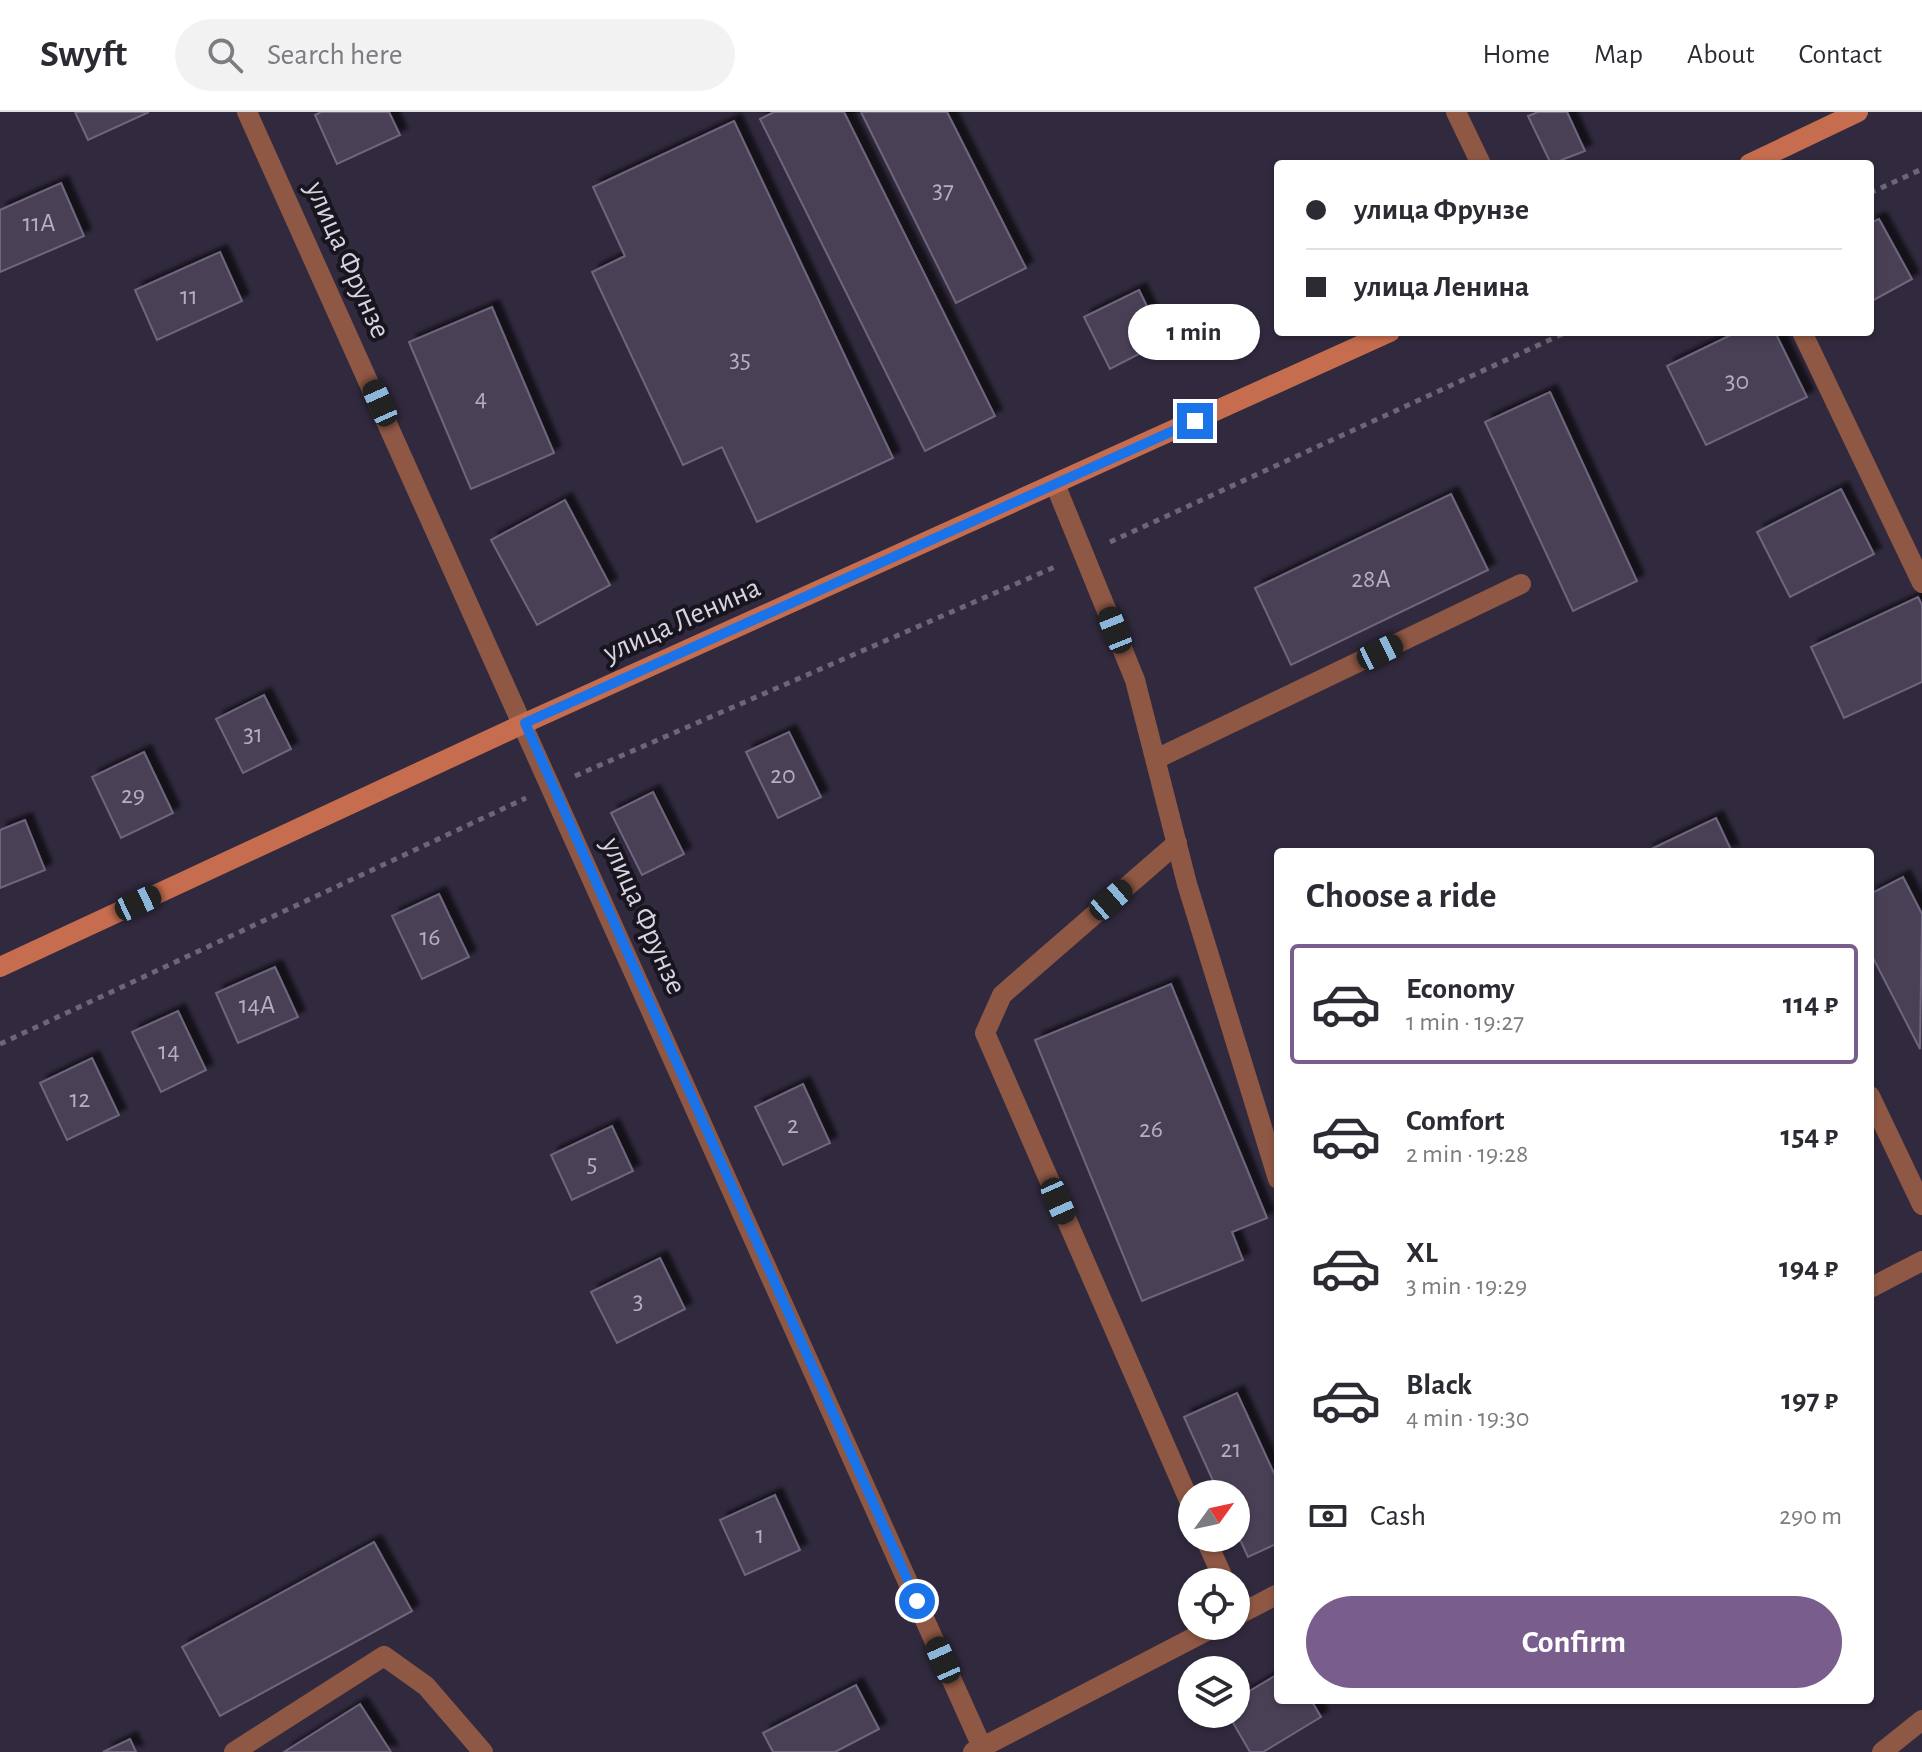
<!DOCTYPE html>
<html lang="en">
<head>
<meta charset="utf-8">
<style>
  body { margin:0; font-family:"Alegreya Sans",sans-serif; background:#f2f2f3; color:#2b2b33; height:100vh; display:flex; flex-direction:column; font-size:30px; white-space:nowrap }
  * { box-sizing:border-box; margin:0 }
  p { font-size:26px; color:#7c7c81 }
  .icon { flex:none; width:44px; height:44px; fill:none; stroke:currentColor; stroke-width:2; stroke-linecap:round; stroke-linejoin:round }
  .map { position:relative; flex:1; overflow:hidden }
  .drawer { position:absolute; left:1274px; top:736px; width:600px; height:856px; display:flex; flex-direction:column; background:#fff; border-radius:8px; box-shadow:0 2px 6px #0004 }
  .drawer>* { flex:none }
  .hud { position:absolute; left:1274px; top:48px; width:600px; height:176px; border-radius:8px; box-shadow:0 2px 6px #0004; display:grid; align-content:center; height:176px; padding:0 32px; background:#fff }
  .needle { width:52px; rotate:57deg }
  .fabs { position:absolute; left:1178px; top:1368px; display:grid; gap:16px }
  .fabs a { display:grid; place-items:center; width:72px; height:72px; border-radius:50%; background:#fff; box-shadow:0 2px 6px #0004; font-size:40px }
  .end { position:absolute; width:36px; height:36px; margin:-18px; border:10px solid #1a73e8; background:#fff; box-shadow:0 0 0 4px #fff }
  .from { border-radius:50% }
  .bubble { position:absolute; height:56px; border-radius:28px; background:#fff; box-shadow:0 2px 6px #0004; font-size:26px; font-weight:700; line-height:56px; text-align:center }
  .car { position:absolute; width:24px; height:48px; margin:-24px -12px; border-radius:10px; box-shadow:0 0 6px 2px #0007; background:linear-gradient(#222 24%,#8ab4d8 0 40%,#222 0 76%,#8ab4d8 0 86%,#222 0) }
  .hud b { display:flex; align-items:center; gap:28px; height:76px; font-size:30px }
  .hud b+b { border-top:2px solid #e1e1e2 }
  .hud i { width:20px; height:20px; background:#2b2b33 }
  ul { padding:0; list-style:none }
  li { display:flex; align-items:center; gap:24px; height:120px; margin:0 16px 12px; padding:0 16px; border:4px solid transparent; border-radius:8px }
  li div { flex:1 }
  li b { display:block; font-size:30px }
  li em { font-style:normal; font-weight:700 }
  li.selected { border-color:#785d8d }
  li>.icon { width:72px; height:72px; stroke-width:1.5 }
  h2 { padding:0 32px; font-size:36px; line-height:96px }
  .pay { display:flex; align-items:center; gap:20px; height:88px; padding:0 32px; font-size:30px }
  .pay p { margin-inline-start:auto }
  .button { display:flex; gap:16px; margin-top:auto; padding:16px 32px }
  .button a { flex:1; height:92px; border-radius:48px; background:#785d8d; color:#fff; font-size:32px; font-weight:700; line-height:92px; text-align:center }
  header { display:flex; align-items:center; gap:48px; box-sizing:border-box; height:112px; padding:0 40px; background:#fff; border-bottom:2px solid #e1e1e2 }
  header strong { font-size:38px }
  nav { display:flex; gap:44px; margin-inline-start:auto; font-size:28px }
  .search { width:560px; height:72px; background:#f2f2f3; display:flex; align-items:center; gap:20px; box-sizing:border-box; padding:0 28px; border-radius:44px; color:#7c7c81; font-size:30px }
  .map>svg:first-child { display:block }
</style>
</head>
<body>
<header>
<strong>Swyft</strong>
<div class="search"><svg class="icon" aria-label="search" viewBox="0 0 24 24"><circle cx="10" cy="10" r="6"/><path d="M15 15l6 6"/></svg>Search here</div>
<nav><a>Home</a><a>Map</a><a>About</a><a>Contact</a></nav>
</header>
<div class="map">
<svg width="1922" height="1640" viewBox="0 0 1922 1640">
  <defs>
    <filter id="shadow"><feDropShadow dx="7" dy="-7" stdDeviation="2" flood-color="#0009"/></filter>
  </defs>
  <rect width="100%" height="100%" fill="#312a3e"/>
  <g fill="#484156" stroke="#6e667d" stroke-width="2" filter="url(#shadow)">
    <path d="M75 0H149L88 28Z"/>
    <path d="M321 0H389L400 23 337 52 315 3Z"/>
    <path d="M774 0H844L995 304 925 339 760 7Z"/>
    <path d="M861 0H947L1026 156 956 191Z"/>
    <path d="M1538 0H1567L1585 39 1551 52 1528 4Z"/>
    <path d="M734 9 893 346 757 410 722 335 683 353 592 160 625 144 593 75Z"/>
    <path d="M61 71 84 124 0 160V98Z"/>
    <path d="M1879 107 1912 167 1870 190V111Z"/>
    <path d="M220 140 242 189 157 228 135 178Z"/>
    <path d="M1139 178 1164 229 1110 257 1084 205Z"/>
    <path d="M492 195 554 341 471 377 409 230Z"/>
    <path d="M1737 220H1775L1807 285 1706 333 1667 254Z"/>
    <path d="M1550 280 1637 469 1573 499 1485 310Z"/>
    <path d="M1841 377 1874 442 1790 485 1757 420Z"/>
    <path d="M1451 382 1488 458 1291 553 1255 476Z"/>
    <path d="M565 388 610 473 537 513 491 428Z"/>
    <path d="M1918 485 1922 493V570L1844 606 1811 535Z"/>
    <path d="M264 583 291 637 243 661 216 607Z"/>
    <path d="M789 620 821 685 778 706 746 640Z"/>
    <path d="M144 640 173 701 121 726 92 665Z"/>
    <path d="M653 680 684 742 642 763 611 701Z"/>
    <path d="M1716 706 1732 740H1645Z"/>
    <path d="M25 708 45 758 0 776V718Z"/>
    <path d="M1903 765 1922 802 1920 937 1870 840V782Z"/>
    <path d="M439 782 469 845 422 867 392 804Z"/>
    <path d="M275 855 298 905 238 931 216 881Z"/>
    <path d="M1171 872 1267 1106 1232 1120 1243 1148 1142 1189 1035 928Z"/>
    <path d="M178 899 206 958 161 980 132 920Z"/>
    <path d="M92 946 119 1003 67 1028 40 971Z"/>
    <path d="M803 972 830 1031 783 1053 755 995Z"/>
    <path d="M612 1014 633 1059 572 1088 551 1043Z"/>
    <path d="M660 1146 685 1197 617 1231 591 1180Z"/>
    <path d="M1237 1281 1278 1370V1431L1248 1445 1236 1419V1382H1219L1184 1305Z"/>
    <path d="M775 1383 800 1438 745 1463 720 1408Z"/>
    <path d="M374 1430 412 1499 220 1604 182 1535Z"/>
    <path d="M1278 1562V1588H1311L1321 1605 1263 1640H1250L1228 1602H1236V1587Z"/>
    <path d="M856 1573 879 1617 835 1640H773L763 1621Z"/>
    <path d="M360 1592 391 1640H284Z"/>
    <path d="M130 1627 136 1640H103Z"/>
  </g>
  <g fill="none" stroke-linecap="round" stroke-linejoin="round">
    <g stroke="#6c6677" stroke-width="5" stroke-dasharray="6 6" stroke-linecap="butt">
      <path d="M1870 81 1922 57"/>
      <path d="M1110 430 1567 220"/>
      <path d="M575 664 1057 454"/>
      <path d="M0 932 526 686"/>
    </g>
    <g stroke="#8f5844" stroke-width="20">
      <path d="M1802 220 1922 471"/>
      <path d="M1055 372 1135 568 1187 772 1278 1067"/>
      <path d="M1156 647 1521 472"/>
      <path d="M1177 731 1002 883 985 921 1192 1395"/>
      <path d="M1870 984 1922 1093"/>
      <path d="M1205 1426 1225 1470"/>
      <path d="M234 1640 384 1544 426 1574 483 1640"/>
      <path d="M1882 1640 1922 1608"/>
    </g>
    <g stroke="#8f5844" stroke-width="20">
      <path d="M247 0 982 1635"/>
      <path d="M1456 0 1481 52"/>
      <path d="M1870 1176 1922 1149"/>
      <path d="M1236 1504 1278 1482"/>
      <path d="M973 1640 1216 1514"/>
    </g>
    <g stroke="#c56d4e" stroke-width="20">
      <path d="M1749 52 1858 0"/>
      <path d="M0 855 525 611 1390 220"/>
    </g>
  </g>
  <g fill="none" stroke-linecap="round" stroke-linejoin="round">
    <path stroke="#1a73e8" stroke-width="10" d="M917 1489 525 611 1195 309"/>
  </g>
  <g text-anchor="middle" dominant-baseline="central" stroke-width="8" stroke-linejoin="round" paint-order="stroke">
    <g font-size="26" fill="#b4aebe">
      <text x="943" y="78">37</text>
      <text x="39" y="111">11А</text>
      <text x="189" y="184">11</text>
      <text x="740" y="247">35</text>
      <text x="1737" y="269">30</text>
      <text x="481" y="286">4</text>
      <text x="1371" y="467">28А</text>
      <text x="253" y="622">31</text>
      <text x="783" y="663">20</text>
      <text x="133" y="683">29</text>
      <text x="430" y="825">16</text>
      <text x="257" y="893">14А</text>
      <text x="169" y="939">14</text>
      <text x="80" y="987">12</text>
      <text x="793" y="1013">2</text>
      <text x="1151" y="1017">26</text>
      <text x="592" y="1051">5</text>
      <text x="638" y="1189">3</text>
      <text x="1231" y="1337">21</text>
      <text x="760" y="1423">1</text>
    </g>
    <g font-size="30" fill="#d8d3e0" stroke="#18151e">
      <text transform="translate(348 148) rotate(66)">улица Фрунзе</text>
      <text transform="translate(682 508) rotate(-24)">улица Ленина</text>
      <text transform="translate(644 804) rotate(66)">улица Фрунзе</text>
    </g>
  </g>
</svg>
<div class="fabs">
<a><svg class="needle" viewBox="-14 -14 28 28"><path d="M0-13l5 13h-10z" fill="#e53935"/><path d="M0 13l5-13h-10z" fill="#7c7c81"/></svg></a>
<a><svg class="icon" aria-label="locate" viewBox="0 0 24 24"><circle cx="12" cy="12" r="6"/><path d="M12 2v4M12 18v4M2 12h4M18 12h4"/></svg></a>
<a><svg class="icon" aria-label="layers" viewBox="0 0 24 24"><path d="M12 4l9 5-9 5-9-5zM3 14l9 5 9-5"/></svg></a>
</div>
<i class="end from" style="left:917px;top:1489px"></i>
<i class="end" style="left:1195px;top:309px"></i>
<div class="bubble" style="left:1128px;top:192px;width:132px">1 min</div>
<i class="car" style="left:380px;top:291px;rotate:336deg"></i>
<i class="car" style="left:1115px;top:518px;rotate:338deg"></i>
<i class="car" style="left:1380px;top:540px;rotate:64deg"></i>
<i class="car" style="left:1111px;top:788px;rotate:49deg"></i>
<i class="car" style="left:138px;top:791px;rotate:65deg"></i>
<i class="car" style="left:1058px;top:1089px;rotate:156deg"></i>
<i class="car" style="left:943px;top:1548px;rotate:336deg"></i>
<div class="hud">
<b><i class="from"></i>улица Фрунзе</b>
<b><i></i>улица Ленина</b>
</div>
<section class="drawer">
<h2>Choose a ride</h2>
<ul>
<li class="selected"><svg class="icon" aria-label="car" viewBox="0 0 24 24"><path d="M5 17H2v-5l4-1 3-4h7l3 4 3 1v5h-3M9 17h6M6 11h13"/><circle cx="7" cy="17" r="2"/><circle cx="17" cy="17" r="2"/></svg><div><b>Economy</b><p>1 min · 19:27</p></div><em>114 ₽</em></li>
<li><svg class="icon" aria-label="car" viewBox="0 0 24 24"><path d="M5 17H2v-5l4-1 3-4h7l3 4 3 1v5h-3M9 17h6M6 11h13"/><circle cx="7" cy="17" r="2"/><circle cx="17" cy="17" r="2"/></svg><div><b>Comfort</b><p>2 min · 19:28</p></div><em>154 ₽</em></li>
<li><svg class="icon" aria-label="car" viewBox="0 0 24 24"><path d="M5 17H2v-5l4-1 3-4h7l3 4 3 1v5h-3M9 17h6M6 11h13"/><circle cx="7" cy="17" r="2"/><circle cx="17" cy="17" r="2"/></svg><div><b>XL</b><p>3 min · 19:29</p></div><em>194 ₽</em></li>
<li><svg class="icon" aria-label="car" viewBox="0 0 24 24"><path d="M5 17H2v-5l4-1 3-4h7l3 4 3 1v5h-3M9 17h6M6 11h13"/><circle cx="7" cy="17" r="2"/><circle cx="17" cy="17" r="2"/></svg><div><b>Black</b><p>4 min · 19:30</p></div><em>197 ₽</em></li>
</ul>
<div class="pay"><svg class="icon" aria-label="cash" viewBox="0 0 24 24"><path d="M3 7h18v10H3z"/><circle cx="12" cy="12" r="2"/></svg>Cash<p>290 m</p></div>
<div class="button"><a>Confirm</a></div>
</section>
</div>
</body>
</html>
